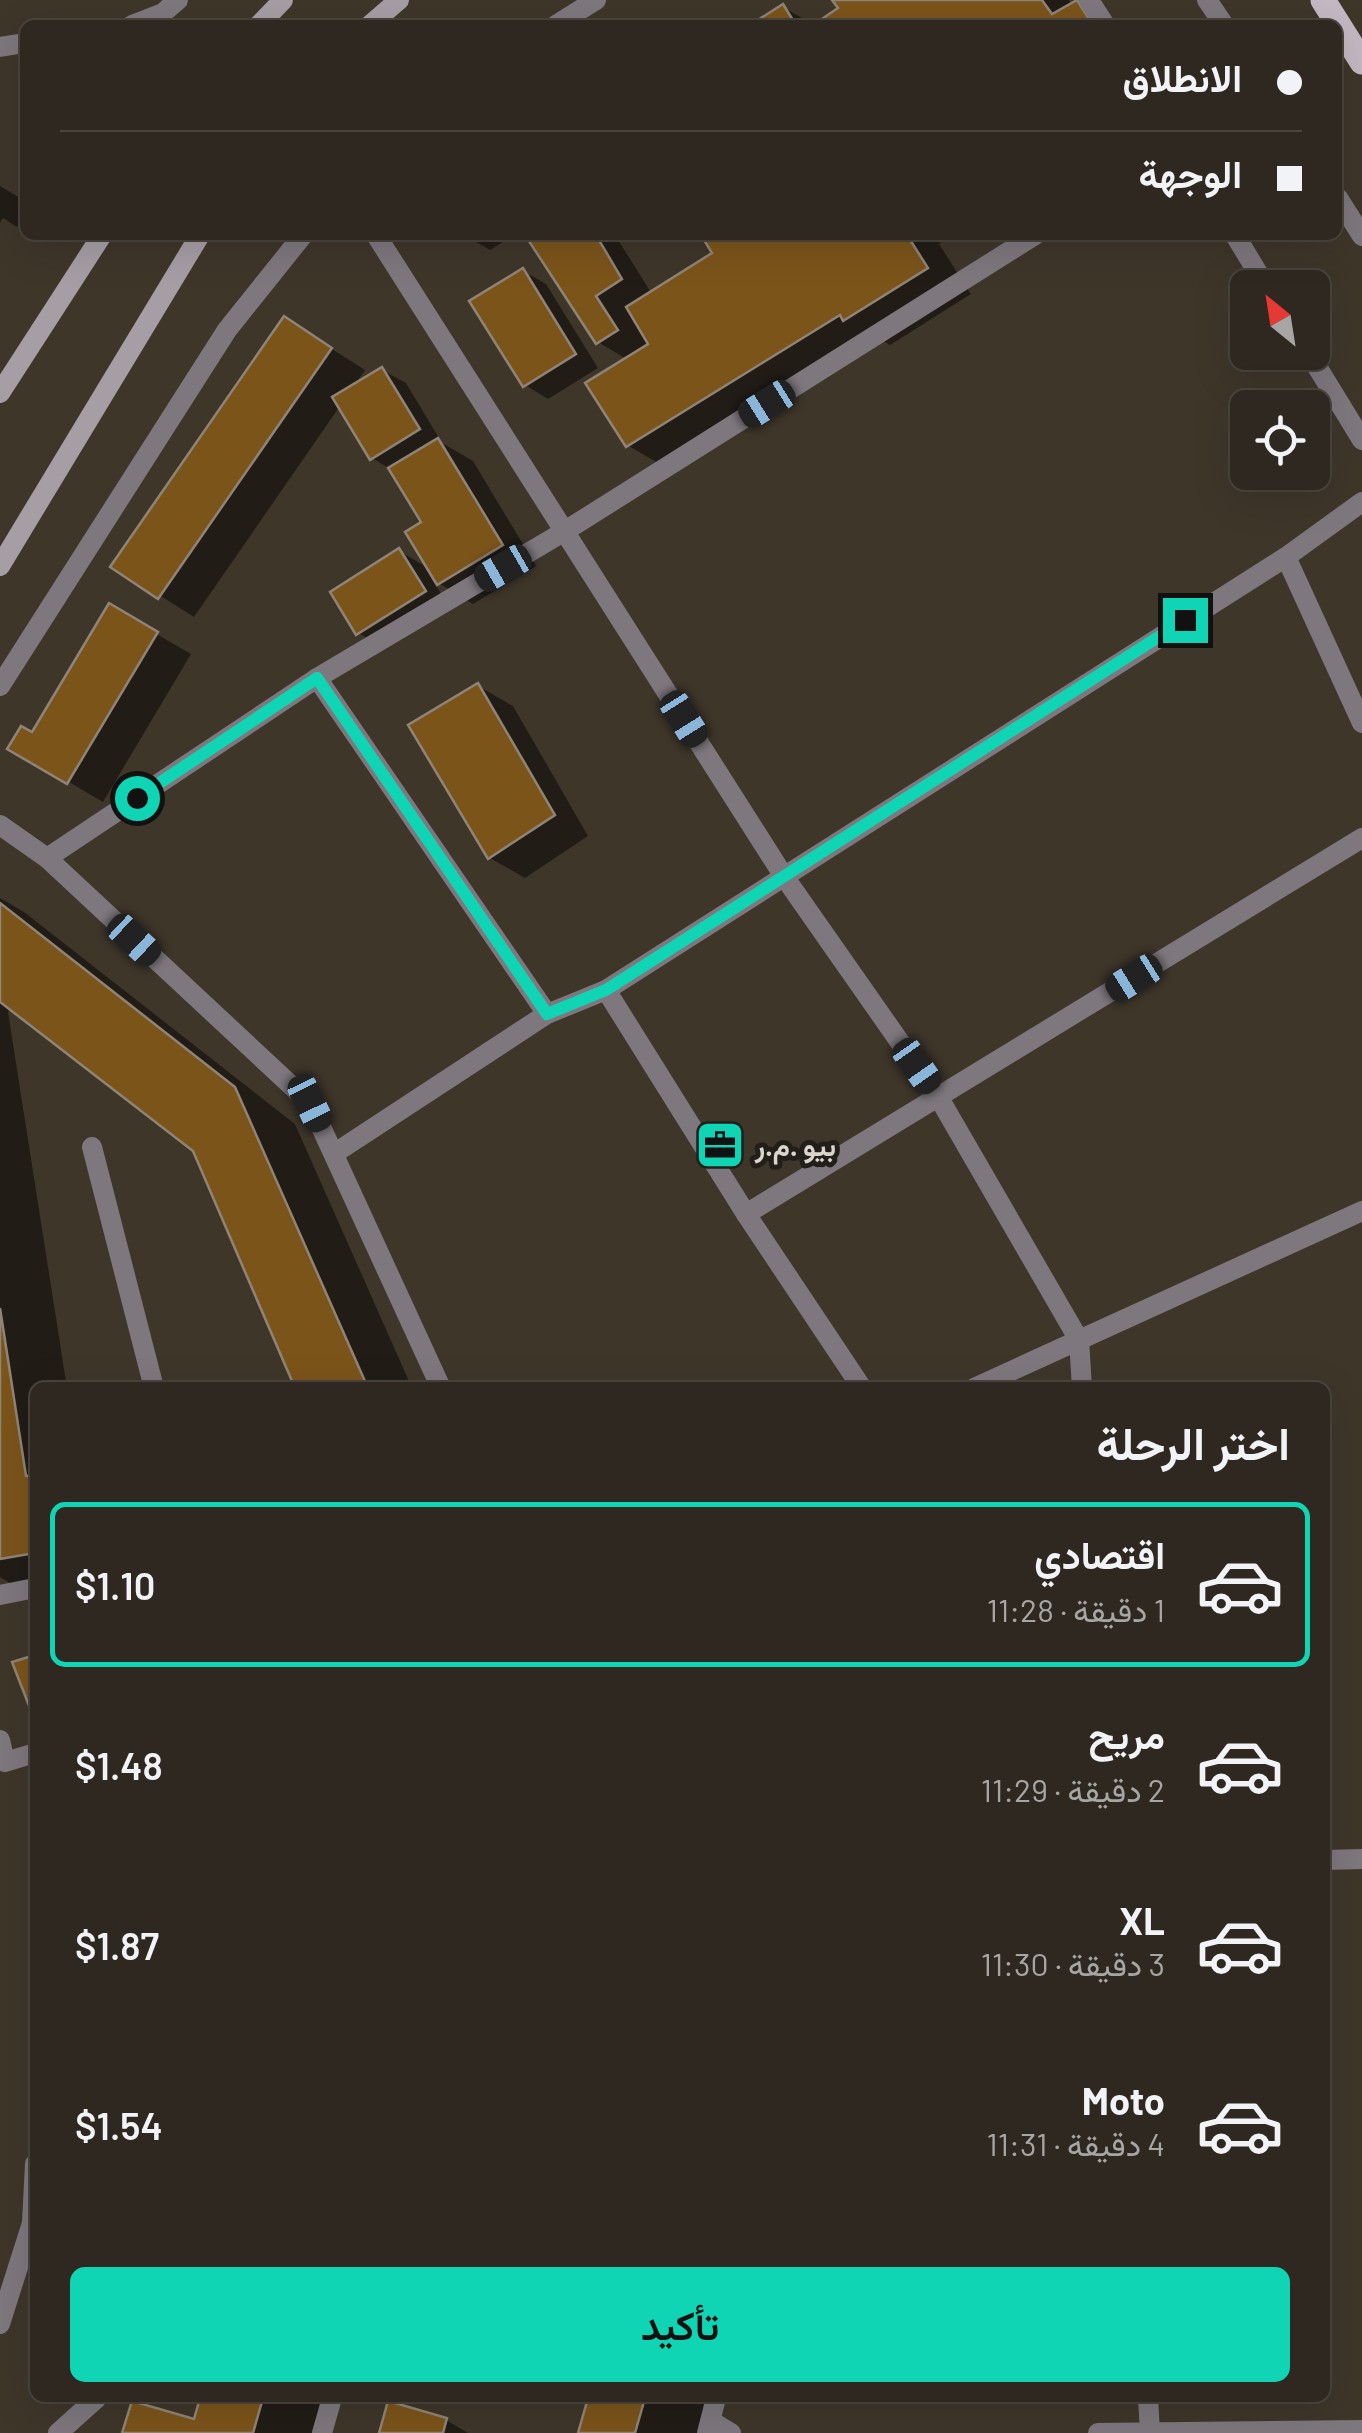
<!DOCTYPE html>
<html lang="ar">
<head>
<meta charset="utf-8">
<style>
  body { margin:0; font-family:Barlow,Vazirmatn,sans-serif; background:#3b342d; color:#f1f3f6; direction:rtl; height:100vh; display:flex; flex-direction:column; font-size:38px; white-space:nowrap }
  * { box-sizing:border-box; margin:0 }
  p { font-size:32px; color:#a7a6a5 }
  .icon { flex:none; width:55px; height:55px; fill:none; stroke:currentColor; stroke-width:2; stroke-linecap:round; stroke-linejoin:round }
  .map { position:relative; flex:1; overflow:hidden; direction:ltr }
  .sheet { position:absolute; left:30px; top:1382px; width:1300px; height:1020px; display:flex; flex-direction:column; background:#2f2820; border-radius:15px; box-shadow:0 10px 40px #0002,0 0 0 2px #4a443e; direction:rtl }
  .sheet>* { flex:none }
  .hud { position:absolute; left:20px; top:20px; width:1322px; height:220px; border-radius:15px; box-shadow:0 10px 40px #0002,0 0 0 2px #4a443e; direction:rtl; display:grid; align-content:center; height:220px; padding:0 40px; background:#2f2820 }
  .needle { width:65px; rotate:330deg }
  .fabs { position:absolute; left:1230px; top:270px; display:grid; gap:20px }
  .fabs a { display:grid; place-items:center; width:100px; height:100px; border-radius:15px; background:#2f2820; box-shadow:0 10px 40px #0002,0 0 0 2px #4a443e; font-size:50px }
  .end { position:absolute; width:45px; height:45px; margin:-22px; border:12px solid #10d5b4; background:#111; box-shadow:0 0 0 5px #111 }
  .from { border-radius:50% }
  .car { position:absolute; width:30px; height:60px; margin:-30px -15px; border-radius:12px; box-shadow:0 0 8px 2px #0007; background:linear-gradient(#222 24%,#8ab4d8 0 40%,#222 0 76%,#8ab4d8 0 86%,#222 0) }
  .hud b { display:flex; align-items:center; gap:35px; height:95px; font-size:38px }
  .hud b+b { border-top:2px solid #4a443e }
  .hud i { width:25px; height:25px; background:#f1f3f6 }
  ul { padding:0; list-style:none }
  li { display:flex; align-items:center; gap:30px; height:165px; margin:0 20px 15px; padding:0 20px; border:5px solid transparent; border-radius:15px }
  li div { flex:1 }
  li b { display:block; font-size:38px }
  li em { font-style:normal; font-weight:600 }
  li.current { border-color:#10d5b4 }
  li>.icon { width:90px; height:90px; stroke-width:1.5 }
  h2 { padding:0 40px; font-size:45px; line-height:120px }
  .primary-button { display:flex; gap:20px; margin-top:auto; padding:20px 40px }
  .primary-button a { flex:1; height:115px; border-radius:15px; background:#10d5b4; color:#111; font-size:40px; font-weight:600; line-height:115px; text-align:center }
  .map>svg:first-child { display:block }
</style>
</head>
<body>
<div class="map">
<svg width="1362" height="2433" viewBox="0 0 1362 2433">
  <rect width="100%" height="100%" fill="#3f362a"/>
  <g fill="#0007">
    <path d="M835 0H1069L1071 4 1076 1 1118 25H816L841 9Z"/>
    <path d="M783 7 814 25H755Z"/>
    <path d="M0 186 25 201V214L17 227 3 218 0 223Z"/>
    <path d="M464 235H514L490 250Z"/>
    <path d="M528 235H615L652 294 715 254 703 235H953L939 244 971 294 890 345 883 341 672 471 627 445 628 360 598 342Z"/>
    <path d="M523 271 546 284 598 368 548 399 525 385Z"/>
    <path d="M285 319 365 370 354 386 382 370 406 383 442 443 473 461 536 566 473 604 432 579 448 605 382 646 358 633 399 551 430 569 424 523 392 470 372 458 340 406 194 617 113 566Z"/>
    <path d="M110 607 191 654 103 802 11 748 33 736Z"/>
    <path d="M478 686 513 706 588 836 525 878 490 858Z"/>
    <path d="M0 898 24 912 295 1124 412 1388H297L195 1149 12 1007 8 1012 67 1388H35L34 1597 0 1577Z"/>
    <path d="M203 2398H334L323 2433H125L195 2422Z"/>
    <path d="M591 2398H716L706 2433H580Z"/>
    <path d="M446 2420 468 2433H381Z"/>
  </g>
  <g fill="#7b541a" stroke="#8f8477" stroke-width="2.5">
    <path d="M832 0H1042L1052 14 1077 0 1093 25H813L838 8Z"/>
    <path d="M783 4 796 25H750Z"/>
    <path d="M525 235H596L622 279 596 296 618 330 596 344Z"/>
    <path d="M701 235H907L928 268 843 321 840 315 626 447 585 383 648 344 626 307 712 253Z"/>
    <path d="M523 268 576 354 523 387 469 301Z"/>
    <path d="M284 316 332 348 158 599 110 567Z"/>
    <path d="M382 367 420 429 370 460 332 397Z"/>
    <path d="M438 438 503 545 437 585 405 532 421 522 388 468Z"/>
    <path d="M399 548 426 591 356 635 330 592Z"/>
    <path d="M109 603 158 632 67 784 7 749 21 726 32 732Z"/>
    <path d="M478 683 555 815 488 859 408 725Z"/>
    <path d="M0 903 235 1087 368 1388H295L193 1151 0 1002Z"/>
    <path d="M0 1308 26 1476 35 1475V1553L0 1559Z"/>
    <path d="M35 1655V1721L12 1662Z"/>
    <path d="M200 2398H263L253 2433H122L132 2401 194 2419Z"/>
    <path d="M588 2398H645L635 2433H578Z"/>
    <path d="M388 2401 447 2418 443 2433H379Z"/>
  </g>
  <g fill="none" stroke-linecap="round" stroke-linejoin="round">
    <g stroke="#7e787e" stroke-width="20">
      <path d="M0 2324 32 2223 35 2164"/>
      <path d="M58 2433 97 2398"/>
      <path d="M322 2433 332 2398"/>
    </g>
    <g stroke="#7e787e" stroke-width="20">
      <path d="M1089 0 1105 25"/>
      <path d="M1207 0 1224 25"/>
      <path d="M132 25 163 13 178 0"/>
      <path d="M556 25 596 0"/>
      <path d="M0 47 25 43"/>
      <path d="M1338 198 1362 236"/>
      <path d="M376 235 783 875 939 1098 1079 1340 1082 1388"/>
      <path d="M1235 235 1267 288"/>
      <path d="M1308 352 1362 440"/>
      <path d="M1286 557 1362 723"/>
      <path d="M317 678 547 1014"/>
      <path d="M0 686 227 330 303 235"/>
      <path d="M0 825 47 858 310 1103 441 1388"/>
      <path d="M47 858 317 678 565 531 1035 235"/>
      <path d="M606 990 746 1214 862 1388"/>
      <path d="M92 1147 154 1388"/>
      <path d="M335 1153 547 1014 606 990 1286 557 1362 502"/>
      <path d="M746 1214 1362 838"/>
      <path d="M974 1388 1362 1211"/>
      <path d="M0 1595 35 1588"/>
      <path d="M0 1740 5 1762 35 1753"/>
      <path d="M1325 1860 1362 1859"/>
      <path d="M1148 2398 1150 2432"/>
      <path d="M711 2421 731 2433"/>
      <path d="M707 2433 716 2398"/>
      <path d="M1098 2433 1362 2430"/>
    </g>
    <g stroke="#a69da5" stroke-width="20">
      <path d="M259 25 283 0"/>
      <path d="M370 25 399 0"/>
      <path d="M0 393 102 235"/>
      <path d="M0 566 200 235"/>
    </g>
    <path stroke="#c4b8c3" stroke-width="25" d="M1323 0 1362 62"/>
  </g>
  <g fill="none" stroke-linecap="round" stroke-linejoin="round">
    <path stroke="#10d5b4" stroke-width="12" d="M137 798 317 678 547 1014 606 990 1185 620"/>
  </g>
  <defs>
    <g id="office-square" transform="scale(2.5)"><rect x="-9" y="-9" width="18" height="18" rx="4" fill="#10d5b4" stroke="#221e19"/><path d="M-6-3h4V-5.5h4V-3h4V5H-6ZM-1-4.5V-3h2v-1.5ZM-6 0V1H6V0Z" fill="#111"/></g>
  </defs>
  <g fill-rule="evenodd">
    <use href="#office-square" x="720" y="1145"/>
  </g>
  <g text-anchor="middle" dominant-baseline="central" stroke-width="10" stroke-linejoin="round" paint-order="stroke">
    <g font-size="28" font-weight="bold" fill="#dbd5ce" stroke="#221e19" text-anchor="start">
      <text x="755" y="1145">بيو .م.ر</text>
    </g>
  </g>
</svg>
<div class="fabs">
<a><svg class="needle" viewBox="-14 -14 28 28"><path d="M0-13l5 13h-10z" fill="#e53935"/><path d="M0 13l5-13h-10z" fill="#a7a6a5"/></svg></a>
<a><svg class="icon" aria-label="locate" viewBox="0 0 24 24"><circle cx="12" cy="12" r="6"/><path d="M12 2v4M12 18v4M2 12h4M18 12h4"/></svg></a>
</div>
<i class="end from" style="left:137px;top:798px"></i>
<i class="end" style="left:1185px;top:620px"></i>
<i class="car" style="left:767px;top:404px;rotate:238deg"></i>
<i class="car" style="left:503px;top:568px;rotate:240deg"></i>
<i class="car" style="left:684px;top:719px;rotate:148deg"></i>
<i class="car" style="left:134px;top:940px;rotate:133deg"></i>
<i class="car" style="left:1134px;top:978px;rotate:238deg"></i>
<i class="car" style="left:917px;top:1066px;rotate:145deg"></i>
<i class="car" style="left:310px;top:1103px;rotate:154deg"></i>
<div class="hud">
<b><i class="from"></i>الانطلاق</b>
<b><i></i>الوجهة</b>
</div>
<section class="sheet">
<h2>اختر الرحلة</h2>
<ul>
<li class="current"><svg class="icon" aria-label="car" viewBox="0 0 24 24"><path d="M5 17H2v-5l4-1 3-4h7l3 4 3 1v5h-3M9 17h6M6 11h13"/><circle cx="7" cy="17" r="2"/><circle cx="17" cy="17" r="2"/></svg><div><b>اقتصادي</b><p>1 دقيقة · 11:28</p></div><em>$1.10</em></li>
<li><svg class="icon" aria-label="car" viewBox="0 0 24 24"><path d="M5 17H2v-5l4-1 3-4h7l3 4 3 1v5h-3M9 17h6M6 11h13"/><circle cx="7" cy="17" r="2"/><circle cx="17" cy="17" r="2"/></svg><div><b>مريح</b><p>2 دقيقة · 11:29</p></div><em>$1.48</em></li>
<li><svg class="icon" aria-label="car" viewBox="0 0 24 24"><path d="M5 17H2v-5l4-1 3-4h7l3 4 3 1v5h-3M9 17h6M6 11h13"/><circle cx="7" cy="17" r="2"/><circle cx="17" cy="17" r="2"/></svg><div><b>XL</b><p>3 دقيقة · 11:30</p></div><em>$1.87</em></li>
<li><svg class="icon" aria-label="car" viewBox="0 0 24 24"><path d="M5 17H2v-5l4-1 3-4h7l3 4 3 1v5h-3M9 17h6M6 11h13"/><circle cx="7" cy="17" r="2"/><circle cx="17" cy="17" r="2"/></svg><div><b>Moto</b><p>4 دقيقة · 11:31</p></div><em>$1.54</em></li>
</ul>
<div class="primary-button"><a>تأكيد</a></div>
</section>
</div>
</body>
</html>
